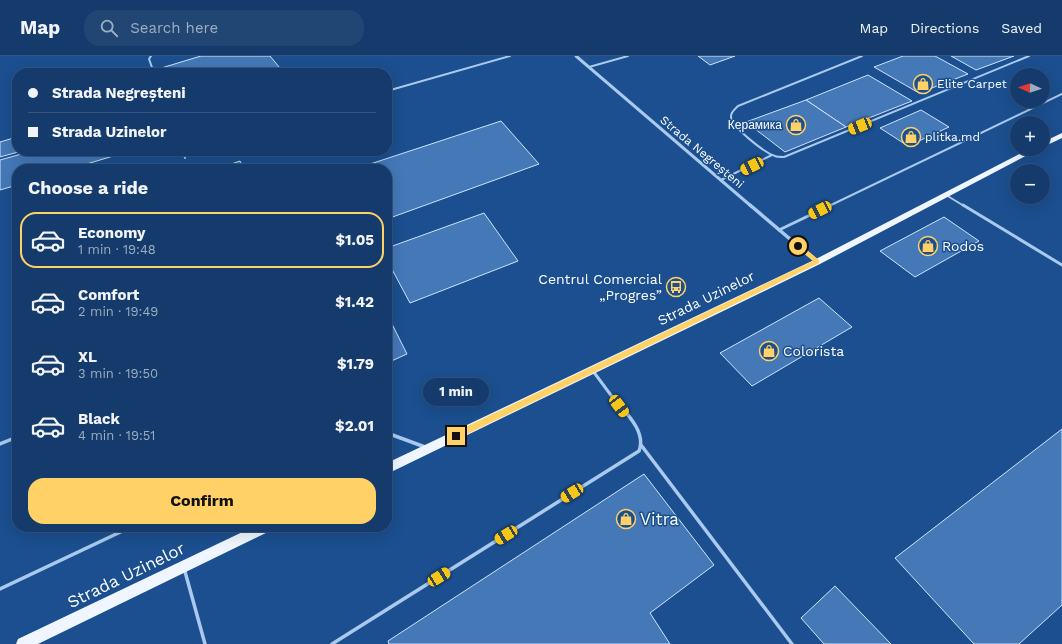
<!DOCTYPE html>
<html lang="en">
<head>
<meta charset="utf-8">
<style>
  body { margin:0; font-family:"Work Sans",sans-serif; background:#214673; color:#f1f3f6; height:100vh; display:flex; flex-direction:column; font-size:15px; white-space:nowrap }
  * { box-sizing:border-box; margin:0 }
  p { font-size:13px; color:#9dadc1 }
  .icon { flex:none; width:22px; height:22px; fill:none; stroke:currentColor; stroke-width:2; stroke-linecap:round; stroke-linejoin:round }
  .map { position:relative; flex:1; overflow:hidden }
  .details { position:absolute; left:12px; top:108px; width:380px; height:368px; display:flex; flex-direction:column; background:#143b6b; border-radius:16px; box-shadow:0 4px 16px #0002,0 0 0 1px #33557e }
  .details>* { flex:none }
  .banner { position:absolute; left:12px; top:12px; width:380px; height:88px; border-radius:16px; box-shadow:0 4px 16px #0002,0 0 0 1px #33557e; display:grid; align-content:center; height:88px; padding:0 16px; background:#143b6b }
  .needle { width:26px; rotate:273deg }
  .controls { position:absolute; left:1010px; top:12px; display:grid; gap:8px }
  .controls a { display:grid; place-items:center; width:40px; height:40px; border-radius:50%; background:#143b6b; box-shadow:0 4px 16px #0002,0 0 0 1px #33557e; font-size:20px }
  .end { position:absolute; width:18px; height:18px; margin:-9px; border:5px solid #ffd166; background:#111; box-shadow:0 0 0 2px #111 }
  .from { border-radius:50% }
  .bubble { position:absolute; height:28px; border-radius:14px; background:#143b6b; box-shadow:0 4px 16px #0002,0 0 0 1px #33557e; font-size:13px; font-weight:700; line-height:28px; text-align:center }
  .car { position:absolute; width:12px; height:24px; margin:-12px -6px; border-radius:5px; box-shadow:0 0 3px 1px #0007; background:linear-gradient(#f5c518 24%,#345 0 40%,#f5c518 0 76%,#345 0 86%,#f5c518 0) }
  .banner b { display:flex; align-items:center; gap:14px; height:38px; font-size:15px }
  .banner b+b { border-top:1px solid #33557e }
  .banner i { width:10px; height:10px; background:#f1f3f6 }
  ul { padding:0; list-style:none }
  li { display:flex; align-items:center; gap:12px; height:56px; margin:0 8px 6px; padding:0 8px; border:2px solid transparent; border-radius:16px }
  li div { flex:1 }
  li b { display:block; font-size:15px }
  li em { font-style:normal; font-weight:700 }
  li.on { border-color:#ffd166 }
  li>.icon { width:36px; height:36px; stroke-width:1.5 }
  h2 { padding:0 16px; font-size:18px; line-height:48px }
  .action { display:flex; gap:8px; margin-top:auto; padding:8px 16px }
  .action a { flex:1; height:46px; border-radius:16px; background:#ffd166; color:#111; font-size:16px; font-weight:700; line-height:46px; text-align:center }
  header { display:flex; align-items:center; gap:24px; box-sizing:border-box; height:56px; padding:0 20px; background:#143b6b; border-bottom:1px solid #33557e }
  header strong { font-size:19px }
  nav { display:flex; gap:22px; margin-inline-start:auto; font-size:14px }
  .search { width:280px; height:36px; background:#214673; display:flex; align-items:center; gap:10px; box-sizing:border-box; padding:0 14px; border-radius:16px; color:#9dadc1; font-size:15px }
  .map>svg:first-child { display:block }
</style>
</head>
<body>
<header>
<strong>Map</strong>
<div class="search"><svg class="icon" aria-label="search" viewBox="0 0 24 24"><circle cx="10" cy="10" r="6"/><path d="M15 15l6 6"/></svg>Search here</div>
<nav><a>Map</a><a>Directions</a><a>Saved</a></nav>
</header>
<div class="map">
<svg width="1062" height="588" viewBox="0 0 1062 588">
  <rect width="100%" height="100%" fill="#1b4f8f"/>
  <g fill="#4478b7" stroke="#cfe3fa">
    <path d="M201 0H270L284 17 148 16Z"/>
    <path d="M698 0H735L710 9Z"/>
    <path d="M903 0H935L968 18 919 37 874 11Z"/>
    <path d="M951 0H1014L976 14Z"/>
    <path d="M868 19 912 45 846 71 806 44Z"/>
    <path d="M806 44 846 71 785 96 746 66Z"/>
    <path d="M921 54 949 71 908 90 880 72Z"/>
    <path d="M501 65 539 108 387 163V113H355Z"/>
    <path d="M17 81V95H22L0 101V86Z"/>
    <path d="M32 95H130L70 113H17V129L0 134V104Z"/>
    <path d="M240 105 244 113H217Z"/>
    <path d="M484 157 518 205 410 247 387 204V192Z"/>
    <path d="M944 161 979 185 915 221 880 195Z"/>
    <path d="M819 242 852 271 752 330 720 297Z"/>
    <path d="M387 258 407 298 387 307Z"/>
    <path d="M1062 373V549L1019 588H974L895 502Z"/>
    <path d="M644 418 714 509 650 557 670 588H389L388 585Z"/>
    <path d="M835 530 891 588H824L801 562Z"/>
  </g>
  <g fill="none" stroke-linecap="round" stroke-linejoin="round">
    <g stroke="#a9c9ee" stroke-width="2">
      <path d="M151 0 149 3 154 17"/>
      <path d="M862 0 738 50C735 53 731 56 731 60 730 70 765 97 775 100 777 101 781 101 784 101L1029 0"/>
      <path d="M589 11 628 0"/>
      <path d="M387 35 510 0"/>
      <path d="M183 95 185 102"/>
      <path d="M721 124 772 99"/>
      <path d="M946 139 964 150"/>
      <path d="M829 150 1062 38"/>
    </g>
    <g stroke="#a9c9ee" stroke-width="3">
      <path d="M963 149 1062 209"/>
      <path d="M779 174 831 149"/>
      <path d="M593 315 613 342"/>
    </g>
    <g stroke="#a9c9ee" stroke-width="3.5">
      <path d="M387 377 425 391"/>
      <path d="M0 388 17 381"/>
      <path d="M641 389 792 588"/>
      <path d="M184 512 205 588"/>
      <path d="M0 533 131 471"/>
      <path d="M332 588 639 395C647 375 624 355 613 341"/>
    </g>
    <path stroke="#a9c9ee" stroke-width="3" d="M576 0 751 150"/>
    <path stroke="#a9c9ee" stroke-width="3.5" d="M750 149 817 206"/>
    <g fill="#f0f6ff" fill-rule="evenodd">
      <path d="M1062 77V82L1043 91V86Z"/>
      <path d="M1029 93H1039L820 208 387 418V407L814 204Z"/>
      <path d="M253 471H272L270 475 38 588H16L18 583Z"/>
    </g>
  </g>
  <path fill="#ffd166" d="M796 188H800L819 204V207L459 382H453V377L813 205 796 191Z"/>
  <defs>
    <g id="shop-ring" transform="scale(1)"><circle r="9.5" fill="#1b4f8f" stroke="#ffd166" stroke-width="1.5"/><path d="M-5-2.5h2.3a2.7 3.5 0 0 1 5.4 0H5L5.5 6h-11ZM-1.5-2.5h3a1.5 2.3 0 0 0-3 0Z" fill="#ffd166"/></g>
    <g id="bus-ring" transform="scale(1)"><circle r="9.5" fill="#1b4f8f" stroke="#ffd166" stroke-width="1.5"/><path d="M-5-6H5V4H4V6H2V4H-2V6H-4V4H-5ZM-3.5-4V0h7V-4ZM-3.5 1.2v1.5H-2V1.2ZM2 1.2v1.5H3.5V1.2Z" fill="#ffd166"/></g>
  </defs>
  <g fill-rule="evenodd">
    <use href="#shop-ring" x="923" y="28"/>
    <use href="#shop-ring" x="796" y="69"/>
    <use href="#shop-ring" x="911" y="81"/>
    <use href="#shop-ring" x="928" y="190"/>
    <use href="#bus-ring" x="676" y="231"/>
    <use href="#shop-ring" x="769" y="295"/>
    <use href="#shop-ring" x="626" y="463"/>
  </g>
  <g text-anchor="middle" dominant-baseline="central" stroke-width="3" stroke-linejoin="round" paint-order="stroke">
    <g font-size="12" fill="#fff" stroke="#1b4f8f" text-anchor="start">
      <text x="937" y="28">Elite Carpet</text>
      <text x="782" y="69" text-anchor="end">Керамика</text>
      <text x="925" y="81">plitka.md</text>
    </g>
    <g font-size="12" fill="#fff" stroke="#1b4f8f">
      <text transform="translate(702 96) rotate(40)">Strada Negreșteni</text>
    </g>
    <g font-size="14" fill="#fff" stroke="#1b4f8f" text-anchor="start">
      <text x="942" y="190">Rodos</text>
      <text x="662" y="223" text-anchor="end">Centrul Comercial<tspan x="662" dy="16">„Progres”</tspan></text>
      <text x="783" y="295">Colorista</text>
    </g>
    <g font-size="14" fill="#fff" stroke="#1b4f8f">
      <text transform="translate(706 242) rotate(-26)">Strada Uzinelor</text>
    </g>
    <g font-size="17" fill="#fff" stroke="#1b4f8f" text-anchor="start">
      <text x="640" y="463">Vitra</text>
    </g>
    <g font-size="17" fill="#fff" stroke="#1b4f8f">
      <text transform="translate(126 519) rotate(-26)">Strada Uzinelor</text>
    </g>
  </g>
</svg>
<div class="controls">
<a><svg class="needle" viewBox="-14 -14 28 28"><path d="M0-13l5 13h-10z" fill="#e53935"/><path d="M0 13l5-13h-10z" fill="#9dadc1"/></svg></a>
<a>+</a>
<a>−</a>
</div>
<i class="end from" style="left:798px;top:190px"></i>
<i class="end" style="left:456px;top:380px"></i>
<div class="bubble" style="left:423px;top:322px;width:66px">1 min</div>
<i class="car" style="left:860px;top:70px;rotate:248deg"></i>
<i class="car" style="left:752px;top:110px;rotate:243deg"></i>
<i class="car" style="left:820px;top:154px;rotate:244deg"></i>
<i class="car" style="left:619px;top:350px;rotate:143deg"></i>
<i class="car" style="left:572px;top:437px;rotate:238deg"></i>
<i class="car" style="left:506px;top:479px;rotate:238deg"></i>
<i class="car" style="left:439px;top:521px;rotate:58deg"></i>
<div class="banner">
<b><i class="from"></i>Strada Negreșteni</b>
<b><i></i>Strada Uzinelor</b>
</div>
<section class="details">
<h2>Choose a ride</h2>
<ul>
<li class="on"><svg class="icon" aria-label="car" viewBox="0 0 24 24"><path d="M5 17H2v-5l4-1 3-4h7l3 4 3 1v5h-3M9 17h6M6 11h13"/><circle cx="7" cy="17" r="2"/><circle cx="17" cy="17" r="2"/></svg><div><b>Economy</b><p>1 min · 19:48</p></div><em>$1.05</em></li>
<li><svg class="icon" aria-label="car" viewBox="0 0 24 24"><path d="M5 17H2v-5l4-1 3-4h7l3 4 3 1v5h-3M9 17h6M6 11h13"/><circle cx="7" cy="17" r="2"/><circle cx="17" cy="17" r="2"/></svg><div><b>Comfort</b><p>2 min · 19:49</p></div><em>$1.42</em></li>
<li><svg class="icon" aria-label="car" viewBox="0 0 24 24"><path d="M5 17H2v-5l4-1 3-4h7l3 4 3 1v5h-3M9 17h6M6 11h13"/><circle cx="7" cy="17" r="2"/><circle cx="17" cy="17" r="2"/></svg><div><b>XL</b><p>3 min · 19:50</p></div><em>$1.79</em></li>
<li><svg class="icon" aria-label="car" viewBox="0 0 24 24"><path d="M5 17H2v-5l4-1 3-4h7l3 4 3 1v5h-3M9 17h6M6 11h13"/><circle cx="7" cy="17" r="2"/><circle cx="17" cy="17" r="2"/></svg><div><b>Black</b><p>4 min · 19:51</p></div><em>$2.01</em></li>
</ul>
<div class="action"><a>Confirm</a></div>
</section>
</div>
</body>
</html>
